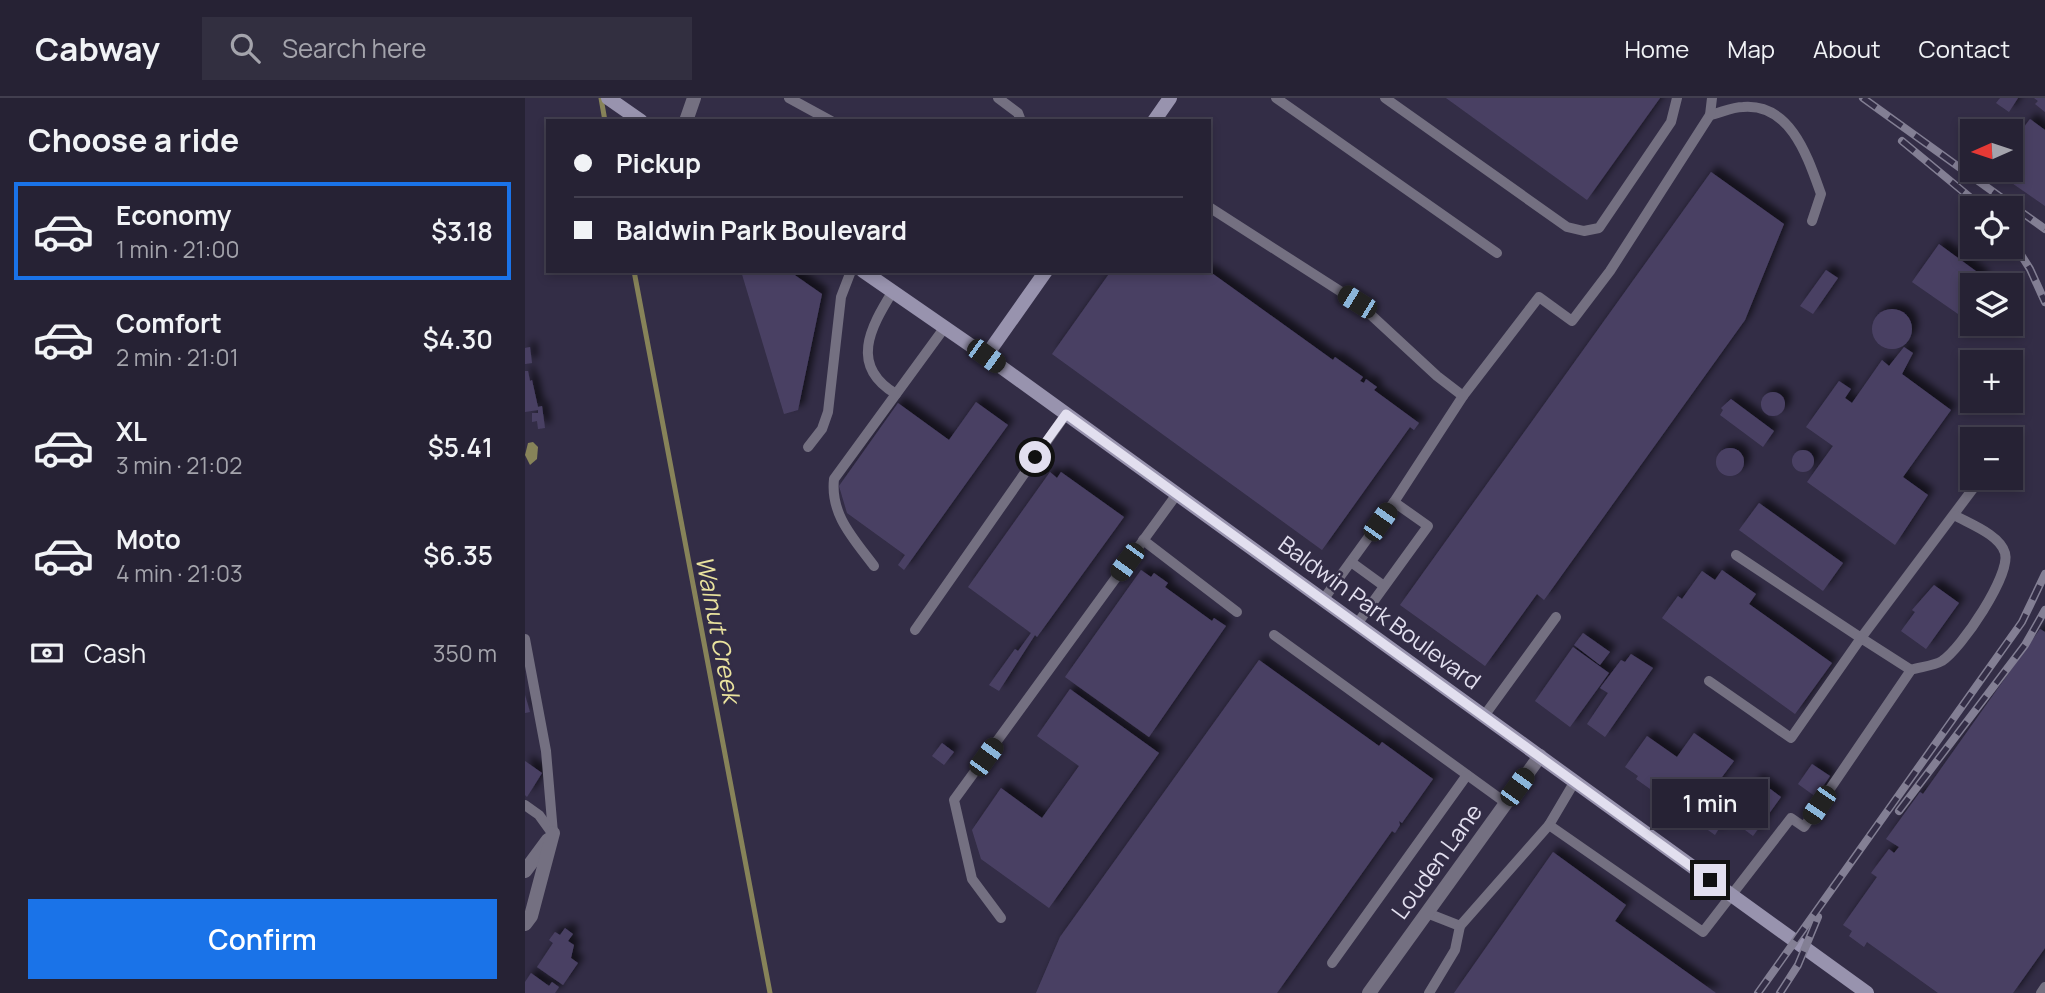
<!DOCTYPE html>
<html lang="en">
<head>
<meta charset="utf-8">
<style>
  body { margin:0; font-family:Manrope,sans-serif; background:#322f40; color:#f1f3f6; height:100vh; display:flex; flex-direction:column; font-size:26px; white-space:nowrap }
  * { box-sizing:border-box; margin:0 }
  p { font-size:23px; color:#a4a4ac }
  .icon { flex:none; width:38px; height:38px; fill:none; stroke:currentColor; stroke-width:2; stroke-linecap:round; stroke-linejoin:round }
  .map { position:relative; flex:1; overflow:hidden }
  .sheet { display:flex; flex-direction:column; background:#262234; width:525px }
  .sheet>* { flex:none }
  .hud { position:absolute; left:21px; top:21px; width:665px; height:154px; border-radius:0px; box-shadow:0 4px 10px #0003,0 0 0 2px #423f4f; display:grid; align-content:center; height:154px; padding:0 28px; background:#262234 }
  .needle { width:46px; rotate:267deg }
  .tools { position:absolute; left:1435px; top:21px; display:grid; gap:14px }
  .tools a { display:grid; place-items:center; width:63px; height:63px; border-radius:0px; background:#262234; box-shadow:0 4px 10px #0003,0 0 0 2px #423f4f; font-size:35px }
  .end { position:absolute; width:32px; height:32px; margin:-16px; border:9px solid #e2dfef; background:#111; box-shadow:0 0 0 4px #111 }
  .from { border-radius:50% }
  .bubble { position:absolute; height:49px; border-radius:0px; background:#262234; box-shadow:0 4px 10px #0003,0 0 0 2px #423f4f; font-size:23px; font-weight:600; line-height:49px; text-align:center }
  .car { position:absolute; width:21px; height:42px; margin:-21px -10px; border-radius:9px; box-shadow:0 0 5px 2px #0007; background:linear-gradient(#222 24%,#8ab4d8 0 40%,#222 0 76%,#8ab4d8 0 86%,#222 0) }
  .hud b { display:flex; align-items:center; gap:24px; height:66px; font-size:26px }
  .hud b+b { border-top:2px solid #423f4f }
  .hud i { width:18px; height:18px; background:#f1f3f6 }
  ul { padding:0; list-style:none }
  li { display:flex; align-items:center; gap:21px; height:98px; margin:0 14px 10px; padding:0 14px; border:4px solid transparent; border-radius:0px }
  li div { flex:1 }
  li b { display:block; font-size:26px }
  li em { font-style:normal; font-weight:600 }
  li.current { border-color:#1a73e8 }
  li>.icon { width:63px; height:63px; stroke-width:1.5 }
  h2 { padding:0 28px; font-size:32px; line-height:84px }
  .pay { display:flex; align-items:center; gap:18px; height:77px; padding:0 28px; font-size:26px }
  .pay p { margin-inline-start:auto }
  .cta { display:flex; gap:14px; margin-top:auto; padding:14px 28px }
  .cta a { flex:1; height:80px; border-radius:0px; background:#1a73e8; color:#fff; font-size:28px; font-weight:600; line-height:80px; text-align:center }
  header { display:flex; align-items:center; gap:42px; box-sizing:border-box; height:98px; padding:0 35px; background:#262234; border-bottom:2px solid #423f4f }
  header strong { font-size:33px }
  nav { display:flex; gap:38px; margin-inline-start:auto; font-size:24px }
  .search { width:490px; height:63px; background:#322f40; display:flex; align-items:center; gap:18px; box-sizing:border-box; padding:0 24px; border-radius:0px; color:#a4a4ac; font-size:26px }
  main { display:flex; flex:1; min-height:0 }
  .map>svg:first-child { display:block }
</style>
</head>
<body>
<header>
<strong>Cabway</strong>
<div class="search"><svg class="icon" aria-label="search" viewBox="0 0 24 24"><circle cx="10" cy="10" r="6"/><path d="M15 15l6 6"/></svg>Search here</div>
<nav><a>Home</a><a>Map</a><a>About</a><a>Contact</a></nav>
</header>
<main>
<section class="sheet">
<h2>Choose a ride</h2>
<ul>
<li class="current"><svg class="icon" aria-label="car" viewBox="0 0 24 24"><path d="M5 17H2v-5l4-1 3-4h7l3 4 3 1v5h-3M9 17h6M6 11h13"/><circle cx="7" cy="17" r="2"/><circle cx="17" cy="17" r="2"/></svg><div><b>Economy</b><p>1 min · 21:00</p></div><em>$3.18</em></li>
<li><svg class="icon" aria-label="car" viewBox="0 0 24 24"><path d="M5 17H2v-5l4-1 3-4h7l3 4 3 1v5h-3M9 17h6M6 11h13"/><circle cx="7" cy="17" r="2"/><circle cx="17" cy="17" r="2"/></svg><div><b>Comfort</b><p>2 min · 21:01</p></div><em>$4.30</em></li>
<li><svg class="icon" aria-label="car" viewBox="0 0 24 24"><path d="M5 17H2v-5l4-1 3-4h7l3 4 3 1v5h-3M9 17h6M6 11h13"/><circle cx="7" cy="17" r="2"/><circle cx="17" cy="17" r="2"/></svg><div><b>XL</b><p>3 min · 21:02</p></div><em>$5.41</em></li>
<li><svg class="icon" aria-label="car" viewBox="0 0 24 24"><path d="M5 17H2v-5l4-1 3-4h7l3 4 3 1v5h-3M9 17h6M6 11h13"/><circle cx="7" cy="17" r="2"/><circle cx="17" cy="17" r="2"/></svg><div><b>Moto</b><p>4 min · 21:03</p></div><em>$6.35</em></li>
</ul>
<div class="pay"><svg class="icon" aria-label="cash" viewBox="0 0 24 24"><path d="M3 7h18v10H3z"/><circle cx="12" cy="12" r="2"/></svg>Cash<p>350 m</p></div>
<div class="cta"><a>Confirm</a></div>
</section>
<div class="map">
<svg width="1520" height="895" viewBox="0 0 1520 895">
  <defs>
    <filter id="shadow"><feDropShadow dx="6" dy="-6" stdDeviation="3.5" flood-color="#0009"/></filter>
  </defs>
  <rect width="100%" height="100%" fill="#332d46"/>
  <path fill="#878359" d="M8 344 13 349 12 361 5 367 0 357 3 345Z"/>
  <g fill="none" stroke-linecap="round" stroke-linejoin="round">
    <g stroke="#878359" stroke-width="5">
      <path d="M76 0 80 23"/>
      <path d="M109 173 245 895"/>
    </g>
  </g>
  <g fill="#4a4164" filter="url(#shadow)">
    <path d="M921 0H1135L1062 102Z"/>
    <path d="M1475 0H1493L1484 14 1471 5Z"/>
    <path d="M1509 0H1520V14L1510 6 1513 3Z"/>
    <path d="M1505 21 1520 32V108L1468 72H1486V32L1493 37Z"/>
    <path d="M1186 74 1259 126 1220 222 1019 502 1012 496 960 568 875 507Z"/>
    <path d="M1414 146 1459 179 1453 187H1447V196L1433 216 1387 184Z"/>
    <path d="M1301 172 1313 180 1288 216 1275 208Z"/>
    <path d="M216 173H264L297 196 273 312 259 316Z"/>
    <path d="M586 173H684L808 262 810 259 838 279 835 283 839 285 841 281 852 289 849 292 894 325 889 332 885 329 797 452 527 256Z"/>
    <circle cx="1367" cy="231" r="20"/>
    <path d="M5 249 7 265 0 266V250Z"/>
    <path d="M1379 249 1388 255 1377 276 1426 312 1378 379 1403 397 1370 447 1282 384 1308 348 1281 329 1314 283 1326 291 1320 300 1327 305 1357 262 1364 268Z"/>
    <path d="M0 273H3L5 283 7 282 13 309 17 308 20 330 13 331 12 323 7 324V315H13V312L0 314Z"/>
    <circle cx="1248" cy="306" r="12"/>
    <path d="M1206 301 1249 333 1238 349 1195 317 1198 312 1196 310Z"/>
    <path d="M451 304 483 327 379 472 373 467 380 457 322 415 314 388 373 305 424 342Z"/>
    <circle cx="1205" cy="364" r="14"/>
    <circle cx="1278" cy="363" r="11"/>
    <path d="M525 374 532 380 536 374 599 419 512 539 510 537 474 593 464 587 490 551 493 553 506 535 443 489Z"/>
    <path d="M1234 405 1318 465 1298 493 1214 432Z"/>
    <path d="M616 472 626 479 629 475 643 485 640 489 687 523 689 520 701 528 624 639 540 579Z"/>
    <path d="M1197 472 1231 496 1224 506 1307 565 1270 616 1137 520 1153 498 1157 501 1177 473 1190 482Z"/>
    <path d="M1409 487 1434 505 1401 551 1376 533 1390 514 1387 512Z"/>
    <path d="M1515 531 1520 534V850L1488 895H1413L1342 844 1339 849 1324 838 1327 833 1318 827 1352 779 1346 775 1364 751 1369 755 1374 749 1361 741 1395 694 1398 696Z"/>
    <path d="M1058 535 1085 554 1075 567 1049 547Z"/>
    <path d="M1048 549 1084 575 1045 629 1010 603Z"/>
    <path d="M1106 556 1128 570 1080 639 1062 626 1083 595 1075 590 1096 562 1100 564Z"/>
    <path d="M734 562 854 648 857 644 908 681 877 725 874 723 875 727 870 735 867 733 752 895H511L535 839Z"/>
    <path d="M545 591 634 655 524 810 456 761 447 732 476 690 517 720 554 668 512 638Z"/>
    <path d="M0 597 5 614 0 615Z"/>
    <path d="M1169 635 1209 663 1191 687 1211 702 1190 737 1111 681 1113 678 1100 669 1122 638 1152 659Z"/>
    <path d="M417 645 429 654 419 667 407 658Z"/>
    <path d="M0 663 17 675 2 699 0 697Z"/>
    <path d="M1287 666 1305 678 1291 699 1273 686Z"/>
    <path d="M1232 681 1256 699 1228 738 1204 720Z"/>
    <path d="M1028 754 1101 807 1090 823 1191 895H929Z"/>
    <path d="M40 830 48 836 43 843 49 847 46 860 53 865 38 887 12 869 28 845 24 842 30 834 35 837Z"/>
    <path d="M6 875 24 888 27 884 34 889 30 895H0V884Z"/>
  </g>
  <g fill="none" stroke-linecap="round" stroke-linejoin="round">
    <g stroke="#747081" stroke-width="10">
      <path d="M264 0 306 23"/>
      <path d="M473 0 493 15 496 23"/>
      <path d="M751 0 972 155"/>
      <path d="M860 0 1042 129 1059 133 1074 130 1146 24 1152 0"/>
      <path d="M1185 17C1195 15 1207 9 1218 9 1266 5 1283 60 1296 96L1287 123"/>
      <path d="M684 109 832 204 912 278 938 298 869 404 798 502"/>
      <path d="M368 193C345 230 324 268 371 296"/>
      <path d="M938 298 1014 199 1047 223 1085 173 1185 17 1187 0"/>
      <path d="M283 349 297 331 303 314 316 199 326 173"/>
      <path d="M618 442 712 514"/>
      <path d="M1211 457 1336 540 1456 380"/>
      <path d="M826 464 859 488"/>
      <path d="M349 468C329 441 305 417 309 381L420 229"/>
      <path d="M832 526 903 428 869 404"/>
      <path d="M390 532 541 316"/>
      <path d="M749 537 981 705"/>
      <path d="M0 541 21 653 28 735"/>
      <path d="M1386 572C1395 569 1408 568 1417 563 1436 551 1486 477 1480 455 1475 437 1445 426 1429 417"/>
      <path d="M959 618 1031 519"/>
      <path d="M0 707 14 717 27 735"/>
      <path d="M1024 727 1050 683"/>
      <path d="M902 815 935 828 1024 727 1178 834 1266 720 1279 729 1386 572 1336 540 1266 640 1184 583"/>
      <path d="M476 820 447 781 429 702 652 396"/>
      <path d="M807 865 942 677"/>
      <path d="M904 895 930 852 935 828"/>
      <path d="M1516 895 1520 889"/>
    </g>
    <g stroke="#747081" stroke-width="14">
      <path d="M161 23 169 0"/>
      <path d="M0 773 23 742"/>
      <path d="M0 826 6 818 28 735"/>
      <path d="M844 895 1015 658"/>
    </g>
    <g stroke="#9893ae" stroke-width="14">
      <path d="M83 0 116 23"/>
      <path d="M629 23 645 0"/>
      <path d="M338 173 461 258 1342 895"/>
      <path d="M461 258 521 173"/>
    </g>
    <g stroke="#837f94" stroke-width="8">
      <g id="rail">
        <path d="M1338 0 1520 131"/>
        <path d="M1377 43 1458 110"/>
        <path d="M1486 141 1505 171 1520 204"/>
        <path d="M1374 713 1500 547 1520 512"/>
        <path d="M1233 895 1497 524 1520 476"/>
        <path d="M1255 895 1273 867 1293 819"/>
      </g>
    </g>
    <use href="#rail" stroke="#332d46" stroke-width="5" stroke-dasharray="16" stroke-linecap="butt"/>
  </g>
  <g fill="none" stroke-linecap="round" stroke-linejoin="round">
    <path stroke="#e2dfef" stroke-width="9" d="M510 359 541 316 1185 782"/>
  </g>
  <g text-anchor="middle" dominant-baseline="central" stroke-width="5" stroke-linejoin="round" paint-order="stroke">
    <g font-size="23" fill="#e2dfef" stroke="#332d46">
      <text transform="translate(855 514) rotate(36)">Baldwin Park Boulevard</text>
      <text transform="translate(911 763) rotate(-54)">Louden Lane</text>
    </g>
    <g font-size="24" font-style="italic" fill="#eae39e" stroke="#332d46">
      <text transform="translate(194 531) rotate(79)">Walnut Creek</text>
    </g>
  </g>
</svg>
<div class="tools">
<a><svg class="needle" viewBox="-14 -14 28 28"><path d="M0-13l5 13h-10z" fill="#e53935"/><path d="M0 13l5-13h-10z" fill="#a4a4ac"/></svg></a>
<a><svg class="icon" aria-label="locate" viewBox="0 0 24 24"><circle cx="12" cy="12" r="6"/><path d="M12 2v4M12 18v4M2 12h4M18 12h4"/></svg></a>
<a><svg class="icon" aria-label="layers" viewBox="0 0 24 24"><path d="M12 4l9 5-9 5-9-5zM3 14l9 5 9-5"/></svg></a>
<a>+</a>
<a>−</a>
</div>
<i class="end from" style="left:510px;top:359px"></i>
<i class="end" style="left:1185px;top:782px"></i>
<div class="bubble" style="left:1127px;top:681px;width:116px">1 min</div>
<i class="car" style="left:832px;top:204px;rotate:302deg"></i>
<i class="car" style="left:461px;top:258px;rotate:126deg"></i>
<i class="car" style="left:855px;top:424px;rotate:35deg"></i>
<i class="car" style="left:602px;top:464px;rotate:216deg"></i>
<i class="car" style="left:461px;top:659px;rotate:36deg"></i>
<i class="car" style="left:992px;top:689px;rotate:36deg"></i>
<i class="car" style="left:1294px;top:707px;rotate:214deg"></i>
<div class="hud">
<b><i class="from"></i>Pickup</b>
<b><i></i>Baldwin Park Boulevard</b>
</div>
</div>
</main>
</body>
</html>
